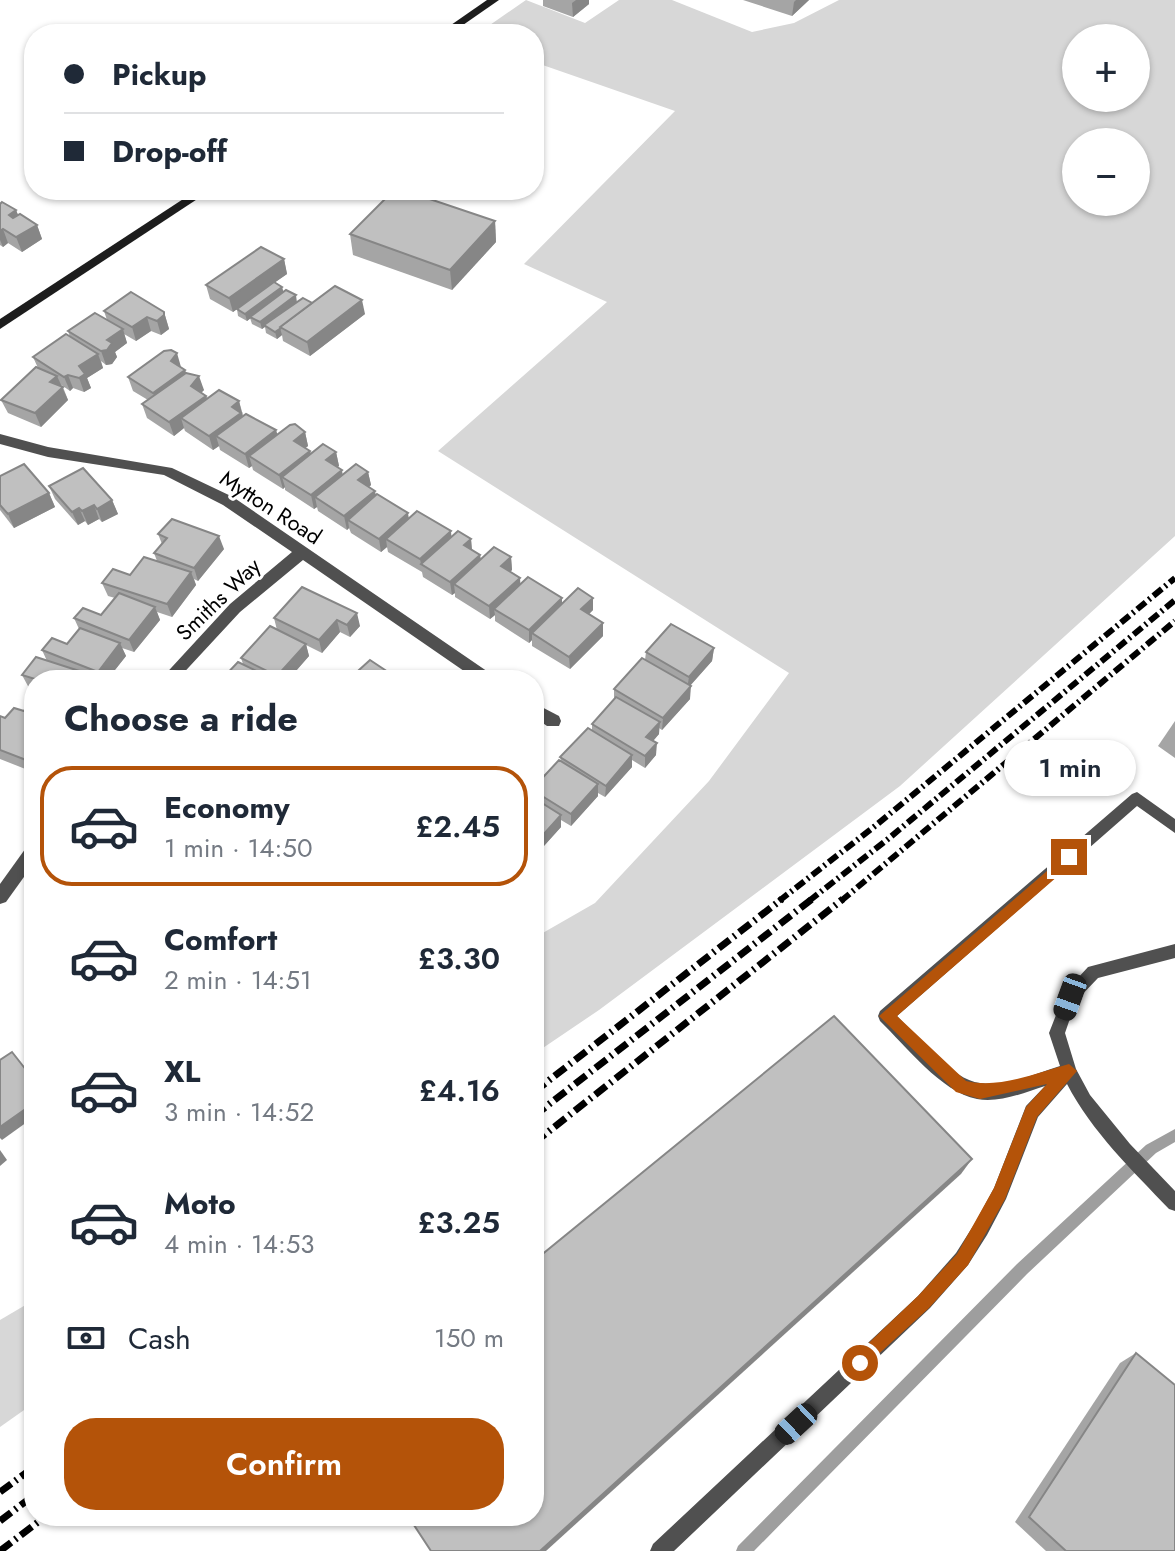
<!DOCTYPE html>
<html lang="en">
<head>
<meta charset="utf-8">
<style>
  body { margin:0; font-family:Jost,sans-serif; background:#f2f2f3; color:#1f2937; height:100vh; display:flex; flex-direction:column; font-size:30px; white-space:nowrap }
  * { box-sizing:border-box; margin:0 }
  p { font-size:26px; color:#747a83 }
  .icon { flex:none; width:44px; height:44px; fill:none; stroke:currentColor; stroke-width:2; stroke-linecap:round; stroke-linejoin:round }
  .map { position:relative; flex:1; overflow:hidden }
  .panel { position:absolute; left:24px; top:670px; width:520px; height:856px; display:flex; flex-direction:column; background:#fff; border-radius:32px; box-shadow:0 2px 6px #0004 }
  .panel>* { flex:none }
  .banner { position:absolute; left:24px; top:24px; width:520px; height:176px; border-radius:32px; box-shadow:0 2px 6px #0004; display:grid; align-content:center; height:176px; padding:0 40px; background:#fff }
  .buttons { position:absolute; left:1062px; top:24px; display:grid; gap:16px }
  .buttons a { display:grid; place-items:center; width:88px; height:88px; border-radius:50%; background:#fff; box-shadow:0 2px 6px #0004; font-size:40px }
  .end { position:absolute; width:36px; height:36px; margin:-18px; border:10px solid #b45309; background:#fff; box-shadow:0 0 0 4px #fff }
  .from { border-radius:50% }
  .bubble { position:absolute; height:56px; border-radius:28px; background:#fff; box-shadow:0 2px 6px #0004; font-size:26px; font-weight:600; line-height:56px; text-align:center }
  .car { position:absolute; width:24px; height:48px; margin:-24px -12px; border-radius:10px; box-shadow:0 0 6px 2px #0007; background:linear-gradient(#222 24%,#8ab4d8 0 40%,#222 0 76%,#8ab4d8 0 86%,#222 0) }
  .banner b { display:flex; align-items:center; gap:28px; height:76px; font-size:30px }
  .banner b+b { border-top:2px solid #e0e1e3 }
  .banner i { width:20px; height:20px; background:#1f2937 }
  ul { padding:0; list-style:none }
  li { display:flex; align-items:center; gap:24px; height:120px; margin:0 16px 12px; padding:0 24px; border:4px solid transparent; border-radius:32px }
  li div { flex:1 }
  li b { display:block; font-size:30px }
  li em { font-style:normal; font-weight:600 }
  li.current { border-color:#b45309 }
  li>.icon { width:72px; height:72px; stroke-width:1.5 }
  h2 { padding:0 40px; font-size:36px; line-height:96px }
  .pay { display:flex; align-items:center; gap:20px; height:88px; padding:0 40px; font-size:30px }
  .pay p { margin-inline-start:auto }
  .cta { display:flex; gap:16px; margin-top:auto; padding:16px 40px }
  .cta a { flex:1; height:92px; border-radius:32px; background:#b45309; color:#fff; font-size:32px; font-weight:600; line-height:92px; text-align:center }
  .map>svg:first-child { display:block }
</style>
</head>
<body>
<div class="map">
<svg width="1175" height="1551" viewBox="0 0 1175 1551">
  <rect width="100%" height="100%" fill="#fff"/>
  <g fill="#d7d7d7" fill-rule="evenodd">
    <path d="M526 0 585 23 619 0H672L752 32 794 23 839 0H1175V536L900 786 599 1010 534 1054V938L595 903 709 781 789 673 438 451 607 302 524 264 675 111 534 62V34H477ZM1076 38H1136V98H1076ZM1076 142H1136V202H1076Z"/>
    <path d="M34 1300V1403L0 1427V1320Z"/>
  </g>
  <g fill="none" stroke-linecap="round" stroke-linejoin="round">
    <path fill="#9e9e9e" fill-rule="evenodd" d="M1175 1129V1142L1156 1153 1027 1274 754 1551H736L738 1546 1017 1264 1146 1145Z"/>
    <path fill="#505050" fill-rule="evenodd" d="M1137 792 1175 819V833L1137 806 897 1016C917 1036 952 1080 980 1083 1006 1087 1035 1074 1060 1066L1049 1033 1065 992 1088 967 1175 944V958L1098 978 1076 1001 1065 1033 1076 1069 1090 1095 1130 1144 1175 1191V1211L1169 1209C1132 1170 1092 1132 1067 1084L1038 1117 1006 1199 987 1235 968 1265 930 1308 674 1551H650L653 1544 918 1296 956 1253 975 1223 994 1188 1026 1106 1045 1086C1024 1093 999 1103 977 1099 941 1092 906 1046 880 1021L878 1016 880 1011 1132 794Z"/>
    <g fill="#505050" fill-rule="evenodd">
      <path d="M0 434 48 447 172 468 233 497 494 676 497 680H477L303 560 240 612 177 680H160L230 604 292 552 223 505 164 475 48 457 0 444Z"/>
      <path d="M534 703 559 716 561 721 559 726H547L534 717Z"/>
      <path d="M34 843V863L6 902 0 904V884L28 845Z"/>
    </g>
    <g fill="#1d1d1d" fill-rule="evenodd">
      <path d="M487 0H499L450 34H438Z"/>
      <path d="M197 190H211L0 329V319Z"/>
    </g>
    <g stroke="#000" stroke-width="6" stroke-dasharray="11 4 2 4" stroke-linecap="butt">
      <path d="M779 901 875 826 1175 578"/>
      <path d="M809 901 888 839 1175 600"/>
      <path d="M841 901 1175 621"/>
    </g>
    <g stroke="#000" stroke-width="7" stroke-dasharray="14 5 2 5" stroke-linecap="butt">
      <path d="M534 1092 782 899"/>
      <path d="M534 1116 812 899"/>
      <path d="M534 1143 843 899"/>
      <path d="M0 1492 34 1467"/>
      <path d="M0 1521 34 1495"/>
      <path d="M0 1551 46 1516"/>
    </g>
  </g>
  <g fill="#a5a5a5">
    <path d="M543 0H589V4L573 17 543 6Z"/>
    <path d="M743 0H809L792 16Z"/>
    <path d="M0 204 16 210 18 215 37 225 42 239 22 252 8 243 3 247 0 245Z"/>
    <path d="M495 221 496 242 452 290 353 255 350 234Z"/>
    <path d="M284 259 287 274 275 282 282 287 283 292 297 302 312 303 365 314 310 356 283 341 282 335 277 339 266 333 265 327 262 329 252 324 250 318 247 321 238 316 237 309 233 312 210 299 206 285Z"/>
    <path d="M104 311 164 312 169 329 161 335 151 331 136 341 124 334 127 343 115 352 117 357 112 364 106 365 101 361 103 368 87 378 91 388 84 392 73 388 70 391 60 384 63 387 68 400 41 427 8 413 1 400 38 368 33 357 70 337 68 331 107 320Z"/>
    <path d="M181 367 204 390 201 392 206 396 207 398 239 401 243 415 242 417 276 430 277 434 305 432 308 446 305 448 310 451 311 454 336 452 339 466 337 467 343 475 368 472 371 485 369 487 376 495 409 518 452 536 471 539 472 550 480 555 481 559 511 557 512 570 510 572 520 578V585L562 604 593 598V610L589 614 603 636 570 669 532 646V640L529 643 495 621V615L490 619 455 597V593L452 595 423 577 422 572 388 552 387 547 381 552 351 533 349 528 347 530 318 511 317 507 314 509 285 490V487L283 489 253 470 252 466 249 468 220 450 219 446 213 450 185 431 184 428 174 436 147 418 142 404 148 400 133 391 128 377Z"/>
    <path d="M0 476 49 493 55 507 14 528 0 510Z"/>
    <path d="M49 486 112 500 118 514 102 522 99 519 88 525 85 521 78 525 55 499Z"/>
    <path d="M158 534 224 549 198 581 194 579 196 585 172 617 157 612 160 620 134 652 122 648 126 656 107 680H34V771L33 772 0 759V716L5 718 24 711 33 706 27 696 33 689 29 688 22 675 47 661 42 650 67 644 79 629 74 618 101 615 115 598 108 596 102 583 130 575 157 561 154 553 162 544Z"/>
    <path d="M302 587 360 626 350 637 340 632 322 653 306 645 309 656 288 680H221L243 664 241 658 277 630 274 618Z"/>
    <path d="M714 648 712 661 690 686V699L662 730 659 728V734L653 741 656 755 645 768 632 760V767L605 797 598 793V796L571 826 561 820V827L534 857V787L561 761 560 757 592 730V724L614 700V689L645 660 646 652Z"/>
    <path d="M1175 721V758L1158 746Z"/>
    <path d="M1136 1353 1175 1551H1046L1015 1522 1120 1363Z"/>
  </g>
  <g fill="#868686">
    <path d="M576 0H589V4L573 17 572 3Z"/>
    <path d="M796 0H809L792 16 794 2Z"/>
    <path d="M16 210 22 225 9 215Z"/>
    <path d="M495 221 496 242 452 290 450 270Z"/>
    <path d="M37 225 42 239 22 252 16 237Z"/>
    <path d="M3 229 8 243 3 247 0 240V231Z"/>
    <path d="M284 259 287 274 233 312 229 298Z"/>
    <path d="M282 287 284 294 247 321 245 314Z"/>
    <path d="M296 295 297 303 262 329 260 322Z"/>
    <path d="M362 300 365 314 310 356 307 342Z"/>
    <path d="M164 312 169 329 161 335 157 321Z"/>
    <path d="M147 317 151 331 136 341 132 327Z"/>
    <path d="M280 328 282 335 277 339 275 332Z"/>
    <path d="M123 329 127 343 115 352 117 357 112 364 106 365 101 351 107 340Z"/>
    <path d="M177 353 181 367 171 361Z"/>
    <path d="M98 354 103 368 87 378 91 388 84 392 79 378V366Z"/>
    <path d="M185 370 189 383 158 406 153 393Z"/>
    <path d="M68 375 73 388 70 391 64 377Z"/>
    <path d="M57 376 68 400 41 427 35 413 50 382Z"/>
    <path d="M199 376 204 390 195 400 191 386Z"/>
    <path d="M206 396 211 409 181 418 184 428 174 436 169 422Z"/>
    <path d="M239 401 245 427 216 436 219 446 213 450 209 436 232 407Z"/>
    <path d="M276 430 280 444 249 456 252 466 249 468 245 454Z"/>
    <path d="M305 432 308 446 297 455 294 441Z"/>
    <path d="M310 451 313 464 282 477 285 487 283 489 279 475Z"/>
    <path d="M336 452 339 466 329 474 326 460Z"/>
    <path d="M342 470 344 484 315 497 317 507 314 509 311 495Z"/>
    <path d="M368 472 371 485 361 494 358 480Z"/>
    <path d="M375 491 378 505 348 520 349 528 347 530 344 516Z"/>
    <path d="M49 493 55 507 14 528 8 514Z"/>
    <path d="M112 500 118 514 102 522 97 509Z"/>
    <path d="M94 505 99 519 88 525 82 511Z"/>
    <path d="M79 508 85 521 78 525 72 512Z"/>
    <path d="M408 513 410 526 386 539 387 547 381 552 379 539Z"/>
    <path d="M451 531 452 544 421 564 420 559Z"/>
    <path d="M219 536 224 549 198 581 194 568Z"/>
    <path d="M471 539 472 552 464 545Z"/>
    <path d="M480 555 481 568 454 584 455 593 452 595 450 582Z"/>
    <path d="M511 557 512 570 502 579 501 566Z"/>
    <path d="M191 572 196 585 172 617 167 604Z"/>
    <path d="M520 578 521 591 494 609 495 615 490 619 489 606Z"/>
    <path d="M562 598V611L532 633V640L529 643V630Z"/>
    <path d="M593 598V610L581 622V609Z"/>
    <path d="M155 607 160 620 134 652 129 640Z"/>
    <path d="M357 613 360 626 350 637 347 625Z"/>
    <path d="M337 620 340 632 322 653 319 640Z"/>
    <path d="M603 623V636L570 669 569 657Z"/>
    <path d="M120 643 126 656 107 680H102L98 672Z"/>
    <path d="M306 644 309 656 288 680H278L277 676Z"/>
    <path d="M714 648 712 661 687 689 689 677Z"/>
    <path d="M691 686 690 699 662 730 663 718Z"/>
    <path d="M660 722 659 734 646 749V737Z"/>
    <path d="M657 743 656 755 645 768V756Z"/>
    <path d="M34 750V771L33 772 26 760Z"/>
    <path d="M632 755V767L605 797 606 786Z"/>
    <path d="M598 784V796L571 826V814Z"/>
    <path d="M561 815V827L534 857V845Z"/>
    <path d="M34 1103V1117L2 1140 0 1138V1127Z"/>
    <path d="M0 1150 7 1160 0 1166Z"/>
    <path d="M972 1159 961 1174 546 1551H540Z"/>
  </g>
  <g fill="#c0c0c0" stroke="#868686" stroke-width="2">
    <path d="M394 190H403L495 221 450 270 350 234Z"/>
    <path d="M2 202 16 210 9 215 13 218 20 214 37 225 16 237 3 229 0 231V204Z"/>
    <path d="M261 247 284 259 229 298 206 285Z"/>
    <path d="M274 282 282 287 245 314 237 309Z"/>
    <path d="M335 286 362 300 307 342 280 327Z"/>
    <path d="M286 290 296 295 260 322 250 317Z"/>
    <path d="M131 292 164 312V315L157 321 147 317 132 327 104 311Z"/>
    <path d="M303 298 312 303 280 327 281 328 275 332 264 325Z"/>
    <path d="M95 313 123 329 107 340 112 343 107 350 101 351 68 331Z"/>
    <path d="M66 334 98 354 79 366 85 374 79 378 68 375 64 377 33 357Z"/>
    <path d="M171 350 177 353 171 361 185 370 153 393 128 377 164 351Z"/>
    <path d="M36 367 57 376 50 382 63 387 35 413 1 400Z"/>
    <path d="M186 373 199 376 191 386 206 396 169 422 142 404Z"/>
    <path d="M219 390 239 401 232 407 241 413 209 436 181 418Z"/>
    <path d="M246 414 276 430 245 454 216 436Z"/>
    <path d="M295 424 305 432 294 441 310 451 279 475 249 456 290 425Z"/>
    <path d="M323 444 336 452 326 460 342 470 311 495 282 477Z"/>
    <path d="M24 464 49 493 8 514 0 505V476Z"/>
    <path d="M356 464 368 472 358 480 375 491 344 516 315 497Z"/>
    <path d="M83 468 112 500 97 509 94 505 82 511 79 508 72 512 49 486Z"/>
    <path d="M377 494 408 513 379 539 348 520Z"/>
    <path d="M417 511 451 531 420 559 386 539Z"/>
    <path d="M172 519 219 536 194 568 154 553 167 538 158 534Z"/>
    <path d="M458 531 471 539 464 545 480 555 450 582 421 564Z"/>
    <path d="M494 547 511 557 501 566 520 578 489 606 454 584Z"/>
    <path d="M144 557 191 572 167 604 102 583 113 569 130 575Z"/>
    <path d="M528 577 562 598 529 630 494 609Z"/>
    <path d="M302 587 357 613 347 625 337 620 319 640 274 618Z"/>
    <path d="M578 588 593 598 581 609 603 623 569 657 532 633Z"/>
    <path d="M119 593 155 607 129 640 74 618 83 608 101 615Z"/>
    <path d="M671 624 714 648 689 677 646 652Z"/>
    <path d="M270 626 306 644 277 676 241 658Z"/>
    <path d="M80 628 120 643 98 672 42 650 52 638 67 644Z"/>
    <path d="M36 657 95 676 92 680H38L22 675Z"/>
    <path d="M642 658 691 686 663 718 614 689Z"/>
    <path d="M370 660 400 680H348Z"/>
    <path d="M238 662 275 680H221Z"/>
    <path d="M34 688V698L27 696Z"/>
    <path d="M616 697 660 722 646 737 657 743 645 756 592 724Z"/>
    <path d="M30 704 34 706V750L26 760 0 750V716L5 718 14 708 24 711Z"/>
    <path d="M588 728 632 755 606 786 560 757Z"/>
    <path d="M559 760 598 784 571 814 534 791V787Z"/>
    <path d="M534 798 561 815 534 845Z"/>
    <path d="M34 899V909L29 902Z"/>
    <path d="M34 924V935L30 933 31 926Z"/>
    <path d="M834 1016 972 1159 540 1551H431L408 1516H534V1261Z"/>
    <path d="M12 1052 34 1080V1103L0 1127V1060Z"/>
    <path d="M1136 1353 1175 1385V1551H1066L1029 1517Z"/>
  </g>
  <path fill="#b45309" d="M1069 852 1074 853V862L897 1016 966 1081C999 1089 1037 1073 1069 1064L1077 1071 1037 1117 1005 1199 968 1265 929 1308 860 1371 854 1369 852 1363 854 1357 918 1296 957 1254 994 1188 1026 1107 1047 1084 980 1099 956 1092 879 1016Z"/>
  <g text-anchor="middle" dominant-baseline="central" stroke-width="6" stroke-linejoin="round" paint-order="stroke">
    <g font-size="22" fill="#000" stroke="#fff">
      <text transform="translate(271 507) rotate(33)">Mytton Road</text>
      <text transform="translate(218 599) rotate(-44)">Smiths Way</text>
    </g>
  </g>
</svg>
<div class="buttons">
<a>+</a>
<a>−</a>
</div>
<i class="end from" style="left:860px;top:1363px"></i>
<i class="end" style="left:1069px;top:857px"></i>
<div class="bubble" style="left:1004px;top:740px;width:132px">1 min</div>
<i class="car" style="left:1070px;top:997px;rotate:200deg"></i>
<i class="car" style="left:796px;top:1424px;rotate:227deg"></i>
<div class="banner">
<b><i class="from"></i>Pickup</b>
<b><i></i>Drop-off</b>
</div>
<section class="panel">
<h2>Choose a ride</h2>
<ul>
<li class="current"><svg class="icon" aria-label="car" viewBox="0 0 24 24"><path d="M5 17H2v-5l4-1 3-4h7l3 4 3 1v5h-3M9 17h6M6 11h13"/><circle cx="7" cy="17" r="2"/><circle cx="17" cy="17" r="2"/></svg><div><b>Economy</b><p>1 min · 14:50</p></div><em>£2.45</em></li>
<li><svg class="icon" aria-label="car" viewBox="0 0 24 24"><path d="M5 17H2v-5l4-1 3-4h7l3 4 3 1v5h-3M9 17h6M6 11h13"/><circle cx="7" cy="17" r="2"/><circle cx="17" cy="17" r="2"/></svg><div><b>Comfort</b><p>2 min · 14:51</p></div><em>£3.30</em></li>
<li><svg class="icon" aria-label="car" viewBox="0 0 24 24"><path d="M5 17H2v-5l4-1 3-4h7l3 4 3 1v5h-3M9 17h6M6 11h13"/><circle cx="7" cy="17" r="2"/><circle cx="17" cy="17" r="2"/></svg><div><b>XL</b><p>3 min · 14:52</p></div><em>£4.16</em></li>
<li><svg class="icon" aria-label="car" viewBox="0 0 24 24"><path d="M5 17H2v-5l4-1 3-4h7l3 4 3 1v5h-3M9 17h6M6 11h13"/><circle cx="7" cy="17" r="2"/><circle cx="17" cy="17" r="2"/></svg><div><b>Moto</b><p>4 min · 14:53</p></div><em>£3.25</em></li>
</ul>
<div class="pay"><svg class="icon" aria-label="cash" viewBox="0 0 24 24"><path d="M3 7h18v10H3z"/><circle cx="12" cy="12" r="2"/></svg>Cash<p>150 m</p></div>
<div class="cta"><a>Confirm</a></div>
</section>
</div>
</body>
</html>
